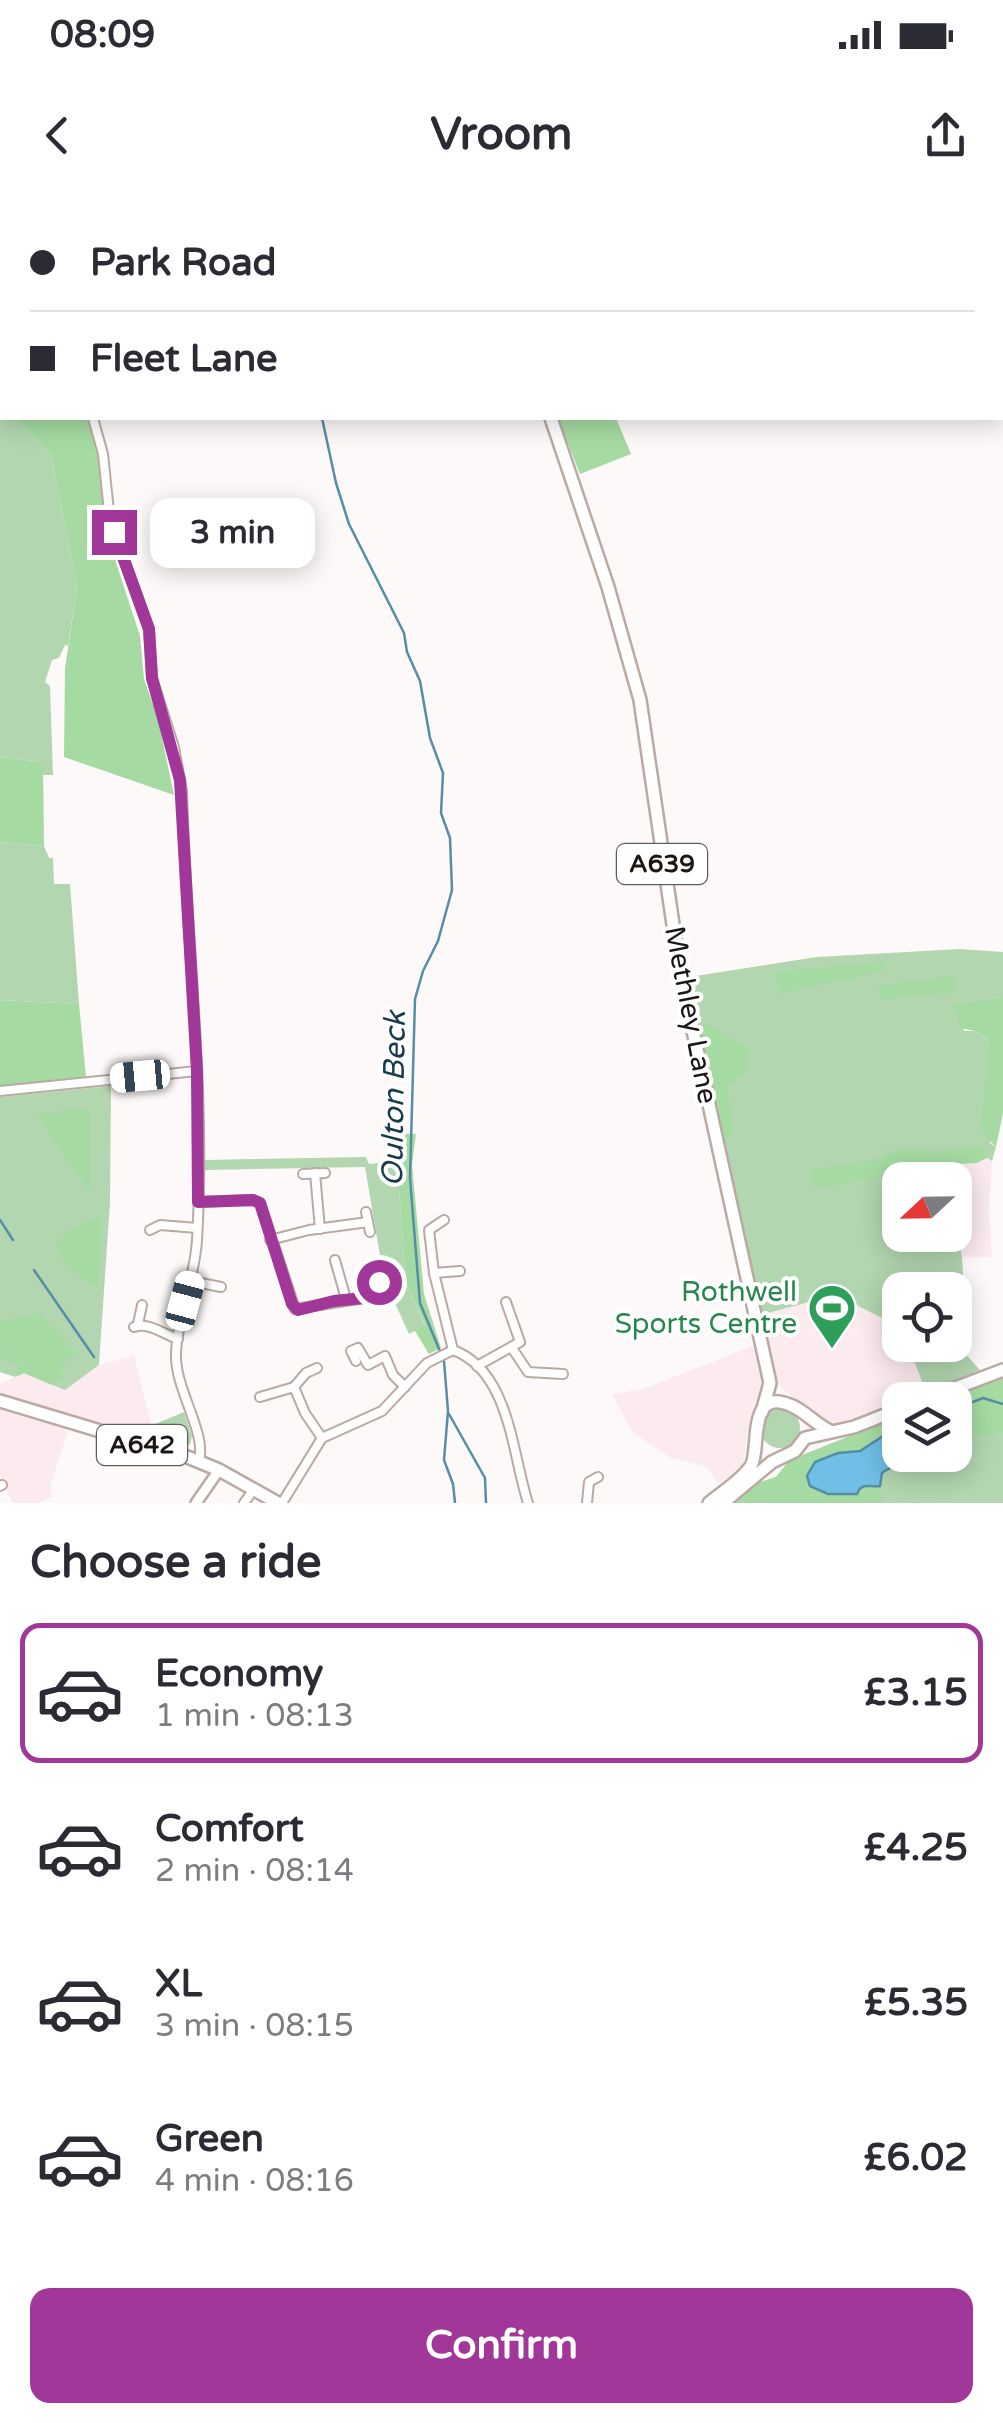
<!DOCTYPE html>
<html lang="en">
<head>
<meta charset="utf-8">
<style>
  body { margin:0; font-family:"Varela Round",sans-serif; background:#f7f7f7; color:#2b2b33; height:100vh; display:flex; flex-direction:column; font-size:38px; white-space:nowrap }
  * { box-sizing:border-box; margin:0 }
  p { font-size:32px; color:#7c7c81 }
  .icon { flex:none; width:55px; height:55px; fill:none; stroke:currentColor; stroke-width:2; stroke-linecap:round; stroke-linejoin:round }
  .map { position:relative; height:1303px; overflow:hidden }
  .sheet { display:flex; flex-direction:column; background:#fff; flex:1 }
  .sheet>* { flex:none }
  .banner { position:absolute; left:0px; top:0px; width:1005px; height:220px; box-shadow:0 5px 25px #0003; display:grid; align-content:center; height:220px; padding:0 30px; background:#fff }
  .needle { width:65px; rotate:248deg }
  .fabs { position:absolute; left:882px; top:962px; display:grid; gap:20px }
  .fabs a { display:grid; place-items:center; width:90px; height:90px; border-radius:20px; background:#fff; box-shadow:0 5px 25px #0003; font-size:50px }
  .end { position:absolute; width:45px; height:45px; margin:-22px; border:12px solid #a03799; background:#fff; box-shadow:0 0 0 5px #fff }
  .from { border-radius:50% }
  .bubble { position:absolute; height:70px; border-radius:20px; background:#fff; box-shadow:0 5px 25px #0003; font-size:32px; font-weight:700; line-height:70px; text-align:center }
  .car { position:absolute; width:30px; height:60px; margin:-30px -15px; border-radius:12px; box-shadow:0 0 8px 2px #0007; background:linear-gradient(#fff 24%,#345 0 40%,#fff 0 76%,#345 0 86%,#fff 0) }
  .banner b { display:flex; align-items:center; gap:35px; height:95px; font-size:38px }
  .banner b+b { border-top:2px solid #e1e1e2 }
  .banner i { width:25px; height:25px; background:#2b2b33 }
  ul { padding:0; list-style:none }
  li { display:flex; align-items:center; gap:30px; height:140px; margin:0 20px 15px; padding:0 10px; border:5px solid transparent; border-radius:20px }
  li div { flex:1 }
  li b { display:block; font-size:38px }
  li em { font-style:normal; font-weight:700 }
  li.selected { border-color:#a03799 }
  li>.icon { width:90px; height:90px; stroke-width:1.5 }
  h2 { padding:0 30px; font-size:45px; line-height:120px }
  .primary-button { display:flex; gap:20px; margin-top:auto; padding:20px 30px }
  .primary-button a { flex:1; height:115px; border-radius:20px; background:#a03799; color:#fff; font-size:40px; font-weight:700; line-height:115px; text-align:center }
  .status { display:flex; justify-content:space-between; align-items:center; height:70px; padding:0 50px; background:#fff; direction:ltr }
  .status svg { height:28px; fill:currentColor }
  header { display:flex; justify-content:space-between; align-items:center; height:130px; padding:0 30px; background:#fff; font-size:45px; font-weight:700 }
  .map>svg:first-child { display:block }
</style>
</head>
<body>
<div class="status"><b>08:09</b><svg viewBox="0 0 49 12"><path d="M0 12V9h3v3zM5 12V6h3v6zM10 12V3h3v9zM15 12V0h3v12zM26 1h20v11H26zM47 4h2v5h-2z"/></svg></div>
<header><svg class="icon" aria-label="back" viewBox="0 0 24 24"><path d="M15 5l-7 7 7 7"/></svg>Vroom<svg class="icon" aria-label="share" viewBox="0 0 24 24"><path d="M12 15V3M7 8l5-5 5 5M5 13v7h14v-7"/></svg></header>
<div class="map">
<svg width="1003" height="1303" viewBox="0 0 1003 1303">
  <rect width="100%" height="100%" fill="#fdf9f8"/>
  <g fill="#fcebee">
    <path d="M987 958 992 961 989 1012 992 1057H962L955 1018V980H948L945 964 976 963Z"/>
    <path d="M836 1095 900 1127V1145H908L926 1192 837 1224 819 1219 782 1188 772 1171 760 1115Z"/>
    <path d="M753 1146 761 1169 762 1190 750 1215 743 1267 719 1284 705 1266 671 1258 632 1232 612 1194 643 1189Z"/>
    <path d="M134 1156 156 1244 0 1193V1184L24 1173 65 1190 99 1165Z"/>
    <path d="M0 1205 68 1231 50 1286 52 1297 38 1303H13L0 1275Z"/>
  </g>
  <g fill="#b2d6b0">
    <path d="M0 200 2 218H16L51 255 77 387 68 446 65 445 59 458 52 460 45 482 50 486 53 575H43V562L0 557Z"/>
    <path d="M0 642 44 646 49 658H53L54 684H70L79 804 0 800Z"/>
    <path d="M960 749 1003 752V797L956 803 964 831H975L990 841V943L996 947 992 961 987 958 976 963 946 964 948 980H900V1035H955V1018L962 1057 966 1120 959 1133 962 1150 980 1170 926 1192 908 1145H955V1090H900V1127L836 1095 760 1115 689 777 817 757Z"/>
    <path d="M111 886 110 1002 99 1165 65 1190 24 1173 15 1177 0 1172V897Z"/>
    <path d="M366 957 369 964 397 961 406 1083 425 1126 409 1134 384 1079 365 967 205 970V960Z"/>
    <path d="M1003 1175V1303H735L760 1282 776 1277 790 1260 900 1216V1255H955V1200H941Z"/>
    <circle cx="780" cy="1228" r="20"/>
    <path d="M184 1212 192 1236 190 1244 180 1250 156 1244 153 1225Z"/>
  </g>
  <g fill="#a5dba2">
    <path d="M16 218H89L100 253 105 329 140 436 144 479 158 519 174 595 64 557 65 469 77 387 51 255Z"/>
    <path d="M558 218H616L631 254 580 274Z"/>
    <path d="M0 557 43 562 44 646 0 642Z"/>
    <path d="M884 761V771L779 794 775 772Z"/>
    <path d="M955 775 957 792 881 800 878 789 882 785Z"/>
    <path d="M1003 797V913L996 947 986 937 981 925 990 841 975 831 960 828 955 803Z"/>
    <path d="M0 800 79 804 86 877 0 886Z"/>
    <path d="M707 824 751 850 747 872 727 886 734 928 725 943 700 833Z"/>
    <path d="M85 908 90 913V991L36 914Z"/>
    <path d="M400 933 416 934 412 965 424 1094 441 1148 429 1154 415 1131 425 1125 406 1083 397 961Z"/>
    <path d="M974 945 985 948 987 958 976 963 945 964 823 988 813 986 812 970 877 959 902 948 938 952Z"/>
    <path d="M100 1017 102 1032 97 1088C52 1056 34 1041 100 1017Z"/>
    <path d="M40 1113 75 1153 61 1168 64 1178 52 1185 24 1173 18 1176 21 1166 0 1157V1121Z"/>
    <path d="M1003 1175V1230L988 1237 969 1234 955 1239V1200H941Z"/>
    <path d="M900 1216V1225L857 1252 838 1253 807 1276 810 1286 828 1294H856L860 1288 869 1284 880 1290 883 1303H735L760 1282 776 1277 790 1260Z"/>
  </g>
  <path fill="#6fbfe6" stroke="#568da7" stroke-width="2.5" d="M900 1225V1255L937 1257C921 1269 899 1259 882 1273L880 1286C870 1288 862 1281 857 1294H828L810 1286 807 1276 815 1262 838 1253 860 1251Z"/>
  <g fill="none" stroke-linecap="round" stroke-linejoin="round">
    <g stroke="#568da7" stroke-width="2.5">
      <path d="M285 2V0"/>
      <path d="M322 218 336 283 349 324 404 433 407 452 420 481 430 538 443 573 441 613 450 638 452 690 438 741 423 771 415 799 410 978 420 1103 444 1161 448 1211 444 1260 453 1284 455 1303"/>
      <path d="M0 1020 13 1040"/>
      <path d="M34 1070 94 1157"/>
      <path d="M955 1209 983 1198 1003 1204"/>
      <path d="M449 1214 485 1278 486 1303"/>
    </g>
    <g stroke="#baaaa3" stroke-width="12">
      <g id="minor">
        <path d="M0 35H2"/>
        <path d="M93 218 103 254 110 321 149 429 152 478 174 547 182 591C186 741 206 890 197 1040 195 1078 178 1114 176 1152 174 1189 207 1232 199 1261"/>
        <path d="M0 891 197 871"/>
        <path d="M315 973 320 1029"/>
        <path d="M303 974 325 973"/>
        <path d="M198 1002 253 1000 260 1003 295 1109 364 1098 383 1092"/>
        <path d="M366 1012 370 1032"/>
        <path d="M444 1020 429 1030 434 1073 453 1150"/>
        <path d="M150 1030 160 1025 197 1028"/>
        <path d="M270 1040 309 1030 368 1022"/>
        <path d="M335 1060 346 1099"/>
        <path d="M434 1073 460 1071"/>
        <path d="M191 1081 221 1087"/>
        <path d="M379 1082 386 1102"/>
        <path d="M138 1124 142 1105"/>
        <path d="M134 1127C149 1122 163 1134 178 1139"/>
        <path d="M512 1148 528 1172 563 1174"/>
        <path d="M356 1161 351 1151 358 1148 368 1165 385 1156 393 1175 405 1187"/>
        <path d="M477 1166 520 1142 506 1102"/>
        <path d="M294 1187 306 1173 317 1168"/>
        <path d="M260 1197 294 1187 305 1213 322 1238"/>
        <path d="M0 1286 2 1285"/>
        <path d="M244 1303 254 1289"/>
        <path d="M282 1303 322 1238 382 1211 427 1163 453 1150C510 1171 512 1254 528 1303"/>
        <path d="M587 1303 589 1282 598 1277"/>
      </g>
    </g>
    <g stroke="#baaaa3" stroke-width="14">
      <path id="tertiary" d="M196 1303 219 1270"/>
    </g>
    <g stroke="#baaaa3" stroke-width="16">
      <g id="primary">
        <path d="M500 0V2"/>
        <path d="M551 218 608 387 640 500 680 772 770 1183 762 1212"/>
        <path d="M924 1200 1003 1170"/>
        <path d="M0 1201 190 1258 219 1270 278 1303"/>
        <path d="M709 1303C722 1292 742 1280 751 1266 761 1250 746 1187 790 1205 804 1210 815 1224 830 1231"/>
        <path d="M723 1303 772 1262 795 1251 805 1238 854 1227 900 1209"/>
      </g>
    </g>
    <use href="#minor" stroke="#fff" stroke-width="8"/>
    <use href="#tertiary" stroke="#fff" stroke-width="9"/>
    <use href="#primary" stroke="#fff" stroke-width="11"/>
  </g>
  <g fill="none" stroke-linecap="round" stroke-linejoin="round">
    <path stroke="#a03799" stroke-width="12" d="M114 332 149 429 152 478 180 580 197 871 198 1002 253 1000 260 1003 292 1104 298 1110 334 1101 364 1098 383 1092 379 1082"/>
  </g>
  <defs>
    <g id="stadium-pin" transform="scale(2.5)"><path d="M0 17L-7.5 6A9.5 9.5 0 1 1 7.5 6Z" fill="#2e9e5b" stroke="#fff"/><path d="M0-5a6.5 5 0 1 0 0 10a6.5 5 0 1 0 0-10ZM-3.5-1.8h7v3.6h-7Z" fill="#fff"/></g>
  </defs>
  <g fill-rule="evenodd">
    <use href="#stadium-pin" x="832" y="1108"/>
  </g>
  <g text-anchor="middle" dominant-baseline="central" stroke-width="8" stroke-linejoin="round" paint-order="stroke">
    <g fill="#fff" stroke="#615d5a" stroke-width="2.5">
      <rect x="617" y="644" width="90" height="40" rx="8"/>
      <rect x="97" y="1225" width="90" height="40" rx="8"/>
    </g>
    <g font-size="25" font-weight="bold" fill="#1d1714">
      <text x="662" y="664">A639</text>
      <text x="142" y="1245">A642</text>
    </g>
    <g font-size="28" fill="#1d1714" stroke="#fff">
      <text transform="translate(691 815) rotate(79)">Methley Lane</text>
    </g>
    <g font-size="28" fill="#27864d" stroke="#fff" text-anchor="end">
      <text x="797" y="1092">Rothwell<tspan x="797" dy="32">Sports Centre</tspan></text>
    </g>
    <g font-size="30" font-style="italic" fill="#183b4c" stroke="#fff">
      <text transform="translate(394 899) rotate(-89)">Oulton Beck</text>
    </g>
  </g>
</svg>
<div class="fabs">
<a><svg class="needle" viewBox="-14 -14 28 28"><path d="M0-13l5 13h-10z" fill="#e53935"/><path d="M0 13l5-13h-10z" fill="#7c7c81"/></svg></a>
<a><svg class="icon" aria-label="locate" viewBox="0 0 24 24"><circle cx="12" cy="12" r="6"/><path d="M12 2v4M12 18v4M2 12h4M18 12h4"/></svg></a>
<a><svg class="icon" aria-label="layers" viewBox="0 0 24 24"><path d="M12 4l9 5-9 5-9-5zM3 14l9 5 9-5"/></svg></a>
</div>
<i class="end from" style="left:379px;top:1082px"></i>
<i class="end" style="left:114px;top:332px"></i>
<div class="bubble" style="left:150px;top:298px;width:165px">3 min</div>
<i class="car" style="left:140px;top:876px;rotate:265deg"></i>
<i class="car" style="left:185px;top:1101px;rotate:15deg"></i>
<div class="banner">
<b><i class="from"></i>Park Road</b>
<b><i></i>Fleet Lane</b>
</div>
</div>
<section class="sheet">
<h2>Choose a ride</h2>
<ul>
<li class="selected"><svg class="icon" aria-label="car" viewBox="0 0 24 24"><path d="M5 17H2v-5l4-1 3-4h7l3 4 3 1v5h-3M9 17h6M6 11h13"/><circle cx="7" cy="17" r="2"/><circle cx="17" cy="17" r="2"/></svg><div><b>Economy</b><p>1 min · 08:13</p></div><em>£3.15</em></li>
<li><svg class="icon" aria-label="car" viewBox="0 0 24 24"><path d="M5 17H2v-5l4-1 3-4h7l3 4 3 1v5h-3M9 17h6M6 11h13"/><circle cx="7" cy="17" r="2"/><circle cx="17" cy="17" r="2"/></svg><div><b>Comfort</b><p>2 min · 08:14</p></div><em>£4.25</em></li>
<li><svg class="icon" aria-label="car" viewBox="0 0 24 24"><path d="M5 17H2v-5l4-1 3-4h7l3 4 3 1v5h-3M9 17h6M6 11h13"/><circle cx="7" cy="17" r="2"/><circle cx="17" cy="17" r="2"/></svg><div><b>XL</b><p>3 min · 08:15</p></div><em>£5.35</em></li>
<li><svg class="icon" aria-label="car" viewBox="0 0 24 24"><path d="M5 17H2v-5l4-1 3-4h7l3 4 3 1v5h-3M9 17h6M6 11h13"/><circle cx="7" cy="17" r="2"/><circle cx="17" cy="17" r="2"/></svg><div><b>Green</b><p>4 min · 08:16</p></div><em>£6.02</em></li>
</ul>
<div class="primary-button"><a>Confirm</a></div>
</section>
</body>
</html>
